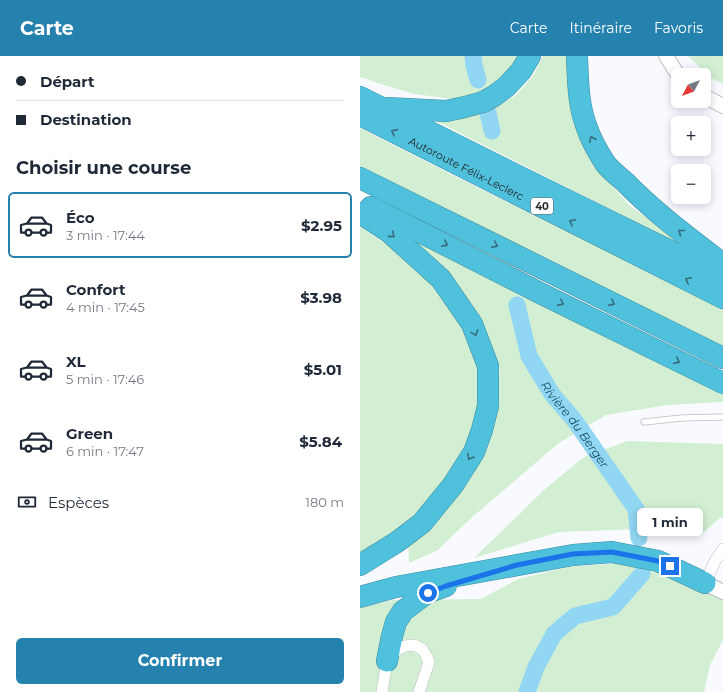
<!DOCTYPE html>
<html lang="fr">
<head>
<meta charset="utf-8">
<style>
  body { margin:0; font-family:Montserrat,sans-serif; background:#f2f2f3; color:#1f2937; height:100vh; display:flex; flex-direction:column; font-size:15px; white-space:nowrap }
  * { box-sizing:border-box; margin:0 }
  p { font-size:13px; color:#747a83 }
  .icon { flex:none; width:22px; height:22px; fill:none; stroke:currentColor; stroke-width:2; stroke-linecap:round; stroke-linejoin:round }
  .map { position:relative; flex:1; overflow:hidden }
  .panel { display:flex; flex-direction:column; background:#fff; width:360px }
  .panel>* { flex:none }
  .top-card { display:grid; align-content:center; height:88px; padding:0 16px; background:#fff }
  .needle { width:26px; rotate:229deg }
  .buttons { position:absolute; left:311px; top:12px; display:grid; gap:8px }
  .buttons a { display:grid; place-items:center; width:40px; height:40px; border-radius:6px; background:#fff; box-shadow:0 2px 10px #0003; font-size:20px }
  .end { position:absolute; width:18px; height:18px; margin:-9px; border:5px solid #1a73e8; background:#fff; box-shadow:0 0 0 2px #fff }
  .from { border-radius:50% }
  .bubble { position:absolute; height:28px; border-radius:6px; background:#fff; box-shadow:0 2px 10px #0003; font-size:13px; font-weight:700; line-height:28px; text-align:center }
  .top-card b { display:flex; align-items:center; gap:14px; height:38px; font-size:15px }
  .top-card b+b { border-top:1px solid #e0e1e3 }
  .top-card i { width:10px; height:10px; background:#1f2937 }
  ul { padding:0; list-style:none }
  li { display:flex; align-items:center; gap:12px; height:66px; margin:0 8px 6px; padding:0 8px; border:2px solid transparent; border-radius:6px }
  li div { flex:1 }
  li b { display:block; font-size:15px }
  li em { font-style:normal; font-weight:700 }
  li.active { border-color:#2581ae }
  li>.icon { width:36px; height:36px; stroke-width:1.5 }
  h2 { padding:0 16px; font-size:18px; line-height:48px }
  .pay { display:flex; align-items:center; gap:10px; height:44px; padding:0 16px; font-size:15px }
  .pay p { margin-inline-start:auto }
  .button { display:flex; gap:8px; margin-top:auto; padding:8px 16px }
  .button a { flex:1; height:46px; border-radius:6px; background:#2581ae; color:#fff; font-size:16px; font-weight:700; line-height:46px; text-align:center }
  header { display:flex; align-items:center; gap:24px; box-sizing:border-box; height:56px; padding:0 20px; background:#2581ae; color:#fff }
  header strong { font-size:19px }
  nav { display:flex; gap:22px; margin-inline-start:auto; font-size:14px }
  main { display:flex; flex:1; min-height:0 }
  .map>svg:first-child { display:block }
</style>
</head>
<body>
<header>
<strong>Carte</strong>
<nav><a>Carte</a><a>Itinéraire</a><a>Favoris</a></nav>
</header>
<main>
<section class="panel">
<div class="top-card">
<b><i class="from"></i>Départ</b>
<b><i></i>Destination</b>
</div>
<h2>Choisir une course</h2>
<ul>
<li class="active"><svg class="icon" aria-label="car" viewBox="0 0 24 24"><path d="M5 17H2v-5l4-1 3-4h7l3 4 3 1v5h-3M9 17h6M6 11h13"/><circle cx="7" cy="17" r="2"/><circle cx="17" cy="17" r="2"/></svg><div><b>Éco</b><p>3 min · 17:44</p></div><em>$2.95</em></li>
<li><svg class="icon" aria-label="car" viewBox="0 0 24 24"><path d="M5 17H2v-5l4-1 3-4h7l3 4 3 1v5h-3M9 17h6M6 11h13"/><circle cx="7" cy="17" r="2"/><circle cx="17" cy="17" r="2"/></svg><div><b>Confort</b><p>4 min · 17:45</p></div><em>$3.98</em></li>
<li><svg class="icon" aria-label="car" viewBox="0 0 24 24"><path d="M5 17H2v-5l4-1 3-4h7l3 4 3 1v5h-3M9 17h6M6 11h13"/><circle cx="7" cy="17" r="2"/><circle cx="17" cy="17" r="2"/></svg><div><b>XL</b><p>5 min · 17:46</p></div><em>$5.01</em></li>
<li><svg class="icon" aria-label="car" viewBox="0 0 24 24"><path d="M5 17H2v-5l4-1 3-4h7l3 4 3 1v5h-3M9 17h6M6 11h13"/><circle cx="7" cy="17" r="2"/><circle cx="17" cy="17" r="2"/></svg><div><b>Green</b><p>6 min · 17:47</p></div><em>$5.84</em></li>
</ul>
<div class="pay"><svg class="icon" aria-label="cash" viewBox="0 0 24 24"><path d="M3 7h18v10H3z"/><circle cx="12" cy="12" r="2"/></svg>Espèces<p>180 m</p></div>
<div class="button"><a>Confirmer</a></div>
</section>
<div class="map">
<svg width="363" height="636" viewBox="0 0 363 636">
  <rect width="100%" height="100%" fill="#f9faff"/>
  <g fill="#d2efd3">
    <path d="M0 0H162L130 32 100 44 54 38 24 29 0 21Z"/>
    <path d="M183 0H208L213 66 234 109 270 150 331 194 72 63 137 49 155 40 173 20Z"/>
    <path d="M328 0H363V28L351 22Z"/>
    <path d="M0 72 98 122 295 219 363 253V293L0 114Z"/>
    <path d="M0 171 33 193 66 222 90 249 106 274 117 302 120 328 118 357 112 378 99 405 53 463 0 498Z"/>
    <path d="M38 173 363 333V346L308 349 246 359 199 387 110 463 78 494 49 507 48 487 133 363 140 314 123 274 103 236 73 204Z"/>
    <path d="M267 385 363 388V462H360L343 477 309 472 199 476 114 502 185 433 224 401Z"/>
    <path d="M261 507 305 519 360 541 363 544V584L350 609 344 636H0V552L33 544 121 543 158 523 208 511Z"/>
  </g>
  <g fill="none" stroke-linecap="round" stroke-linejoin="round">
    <g stroke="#91d6f2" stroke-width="17">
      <path d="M113 0 114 9 118 24"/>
      <path d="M128 57 132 75"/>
      <path id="s1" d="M157 249 169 300 192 338 215 365 276 453 279 482"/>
      <path d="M167 636 176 611 194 578 215 560 253 551 282 518"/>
    </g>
    <g stroke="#bcbdc2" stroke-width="7">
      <path id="service" d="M284 366 322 362 363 361"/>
    </g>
    <g stroke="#bcbdc2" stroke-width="12">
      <g id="minor">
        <path d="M345 527 355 505 363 493"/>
        <path d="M22 636 27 605 37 594 45 590 54 589 62 593 66 599 69 606 59 636"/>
      </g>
    </g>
    <g stroke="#bcbdc2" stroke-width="16">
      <g id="tertiary">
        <path d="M306 0 318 19"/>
        <path d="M344 40 363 50"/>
        <path d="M345 527 363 536"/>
      </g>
    </g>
    <g stroke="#408a9d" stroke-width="22">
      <g id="motorway">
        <path d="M217 0C218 25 218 49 227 72 231 84 238 96 245 107 250 114 258 120 265 126 295 157 329 182 363 208"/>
        <path d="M0 41 152 117 363 221"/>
        <path d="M28 52 86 55 105 51 123 46 134 40 146 31 161 15 170 0"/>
        <path id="s2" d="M0 59 363 242"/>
        <path d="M0 122 363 302"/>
        <path d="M11 151 184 239 363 327"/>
        <path d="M0 157 29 176 81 223 112 268 128 310V350L122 374 114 396 93 429 62 467 37 486 0 509"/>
        <path d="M0 541 36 531 213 499 252 496 298 505 345 527"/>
        <path d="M27 605 32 580 36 566 43 555 67 537 86 530"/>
      </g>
    </g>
    <use href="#service" stroke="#fff" stroke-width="5.5"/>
    <use href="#minor" stroke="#fff" stroke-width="11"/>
    <use href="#tertiary" stroke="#fff" stroke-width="14"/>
    <use href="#motorway" stroke="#4fc1dd" stroke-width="21"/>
  </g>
  <defs><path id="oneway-chevron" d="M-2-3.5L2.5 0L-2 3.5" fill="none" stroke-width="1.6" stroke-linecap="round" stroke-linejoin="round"/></defs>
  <g stroke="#386b79">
    <use href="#oneway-chevron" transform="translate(34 76) rotate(-153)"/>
    <use href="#oneway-chevron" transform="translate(232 83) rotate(-115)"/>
    <use href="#oneway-chevron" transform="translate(212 166) rotate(-153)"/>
    <use href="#oneway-chevron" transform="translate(321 176) rotate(-142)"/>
    <use href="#oneway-chevron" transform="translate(32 179) rotate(40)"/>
    <use href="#oneway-chevron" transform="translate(85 188) rotate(27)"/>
    <use href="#oneway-chevron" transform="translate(135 189) rotate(26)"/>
    <use href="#oneway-chevron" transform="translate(328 224) rotate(-153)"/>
    <use href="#oneway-chevron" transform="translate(201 247) rotate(26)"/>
    <use href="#oneway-chevron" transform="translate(252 247) rotate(26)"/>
    <use href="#oneway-chevron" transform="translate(115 277) rotate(69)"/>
    <use href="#oneway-chevron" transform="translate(317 305) rotate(26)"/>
    <use href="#oneway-chevron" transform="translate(110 401) rotate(121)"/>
  </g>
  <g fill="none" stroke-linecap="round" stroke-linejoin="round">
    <path stroke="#1a73e8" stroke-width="5" d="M68 537 86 530 157 509 213 498 252 496 298 505 310 510"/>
  </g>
  <g text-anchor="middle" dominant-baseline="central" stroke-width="3.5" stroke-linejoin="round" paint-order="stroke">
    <rect fill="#fff" stroke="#666668" stroke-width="1" x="171" y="142" width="22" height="16" rx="3"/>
    <g font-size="10" font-weight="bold" fill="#252527">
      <text x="182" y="150">40</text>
    </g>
    <g font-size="11" fill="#252527" stroke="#fff">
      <text stroke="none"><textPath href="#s2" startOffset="119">Autoroute Félix-Leclerc</textPath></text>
    </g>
    <g font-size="12" font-style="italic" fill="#134c60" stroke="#fff">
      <text stroke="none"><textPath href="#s1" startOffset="135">Rivière du Berger</textPath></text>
    </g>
  </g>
</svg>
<div class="buttons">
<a><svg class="needle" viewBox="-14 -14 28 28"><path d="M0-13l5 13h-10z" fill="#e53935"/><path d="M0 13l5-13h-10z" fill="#747a83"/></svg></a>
<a>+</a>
<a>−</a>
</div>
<i class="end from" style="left:68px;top:537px"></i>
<i class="end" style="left:310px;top:510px"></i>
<div class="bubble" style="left:277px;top:452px;width:66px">1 min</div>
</div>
</main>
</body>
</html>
